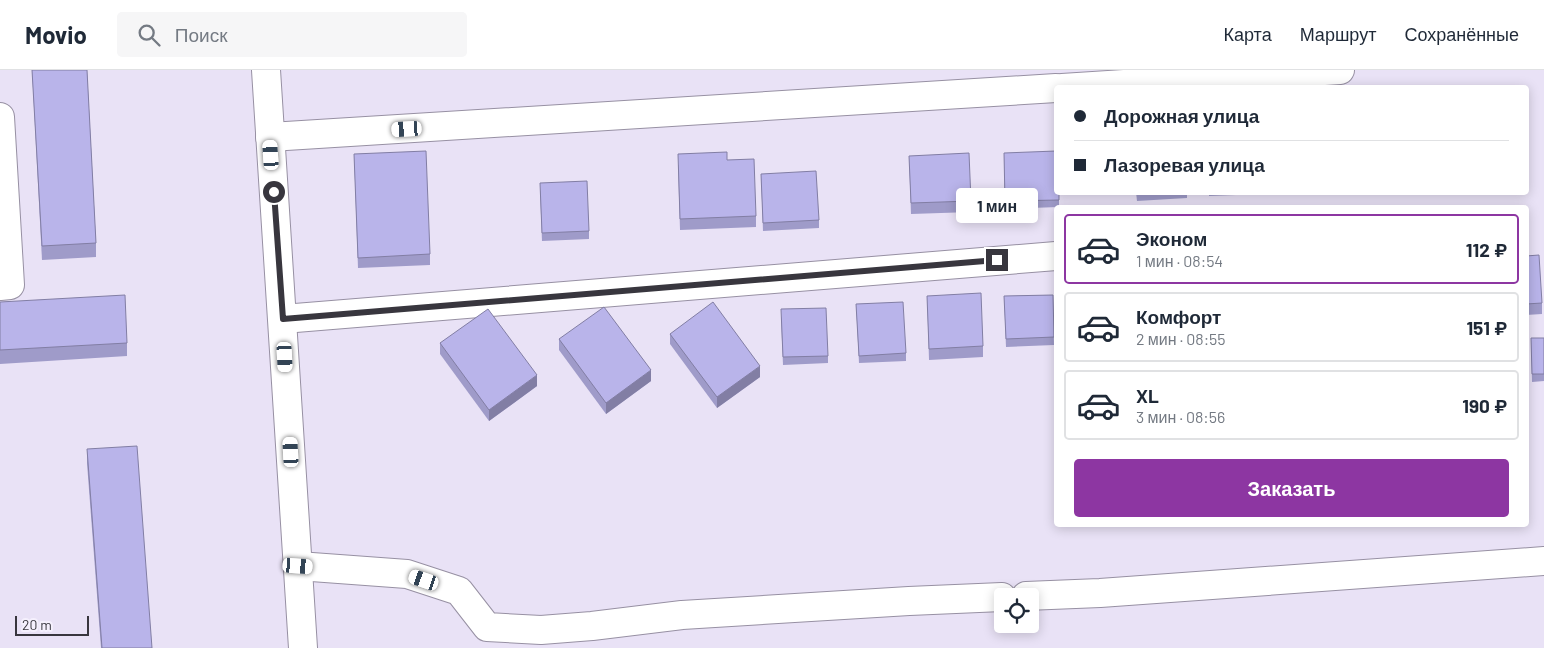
<!DOCTYPE html>
<html lang="ru">
<head>
<meta charset="utf-8">
<style>
  body { margin:0; font-family:Barlow,sans-serif; background:#f6f6f7; color:#1f2937; height:100vh; display:flex; flex-direction:column; font-size:19px; white-space:nowrap }
  * { box-sizing:border-box; margin:0 }
  p { font-size:16px; color:#747a83 }
  .icon { flex:none; width:28px; height:28px; fill:none; stroke:currentColor; stroke-width:2; stroke-linecap:round; stroke-linejoin:round }
  .map { position:relative; flex:1; overflow:hidden }
  .side { position:absolute; left:1054px; top:135px; width:475px; height:322px; display:flex; flex-direction:column; background:#fff; border-radius:5px; box-shadow:0 2px 12px #0003 }
  .side>* { flex:none }
  .top-card { position:absolute; left:1054px; top:15px; width:475px; height:110px; border-radius:5px; box-shadow:0 2px 12px #0003; display:grid; align-content:center; height:110px; padding:0 20px; background:#fff }
  .controls { position:absolute; left:994px; top:518px; display:grid; gap:10px }
  .controls a { display:grid; place-items:center; width:45px; height:45px; border-radius:5px; background:#fff; box-shadow:0 2px 12px #0003; font-size:25px }
  .scale { position:absolute; left:15px; bottom:12px; width:74px; box-sizing:border-box; padding-left:5px; border:2px solid #38363e; border-top:0; font-size:14px; line-height:18px; white-space:nowrap; color:#38363e; -webkit-text-stroke:4px #f5f0fd; paint-order:stroke }
  .end { position:absolute; width:22px; height:22px; margin:-11px; border:6px solid #38363e; background:#fff; box-shadow:0 0 0 2px #fff }
  .from { border-radius:50% }
  .bubble { position:absolute; height:35px; border-radius:5px; background:#fff; box-shadow:0 2px 12px #0003; font-size:16px; font-weight:700; line-height:35px; text-align:center }
  .car { position:absolute; width:15px; height:30px; margin:-15px -8px; border-radius:6px; box-shadow:0 0 4px 1px #0007; background:linear-gradient(#fff 24%,#345 0 40%,#fff 0 76%,#345 0 86%,#fff 0) }
  .top-card b { display:flex; align-items:center; gap:18px; height:48px; font-size:19px }
  .top-card b+b { border-top:1px solid #e0e1e3 }
  .top-card i { width:12px; height:12px; background:#1f2937 }
  ul { padding:9px 0 0; list-style:none }
  li { display:flex; align-items:center; gap:15px; height:70px; margin:0 10px 8px; padding:0 10px; border:2px solid #e0e1e3; border-radius:5px }
  li div { flex:1 }
  li b { display:block; font-size:19px }
  li em { font-style:normal; font-weight:700 }
  li.on { border-color:#8d36a2 }
  li>.icon { width:45px; height:45px; stroke-width:1.5 }
  .button { display:flex; gap:10px; margin-top:auto; padding:10px 20px }
  .button a { flex:1; height:58px; border-radius:5px; background:#8d36a2; color:#fff; font-size:20px; font-weight:700; line-height:58px; text-align:center }
  header { display:flex; align-items:center; gap:30px; box-sizing:border-box; height:70px; padding:0 25px; background:#fff; border-bottom:1px solid #e0e1e3 }
  header strong { font-size:24px }
  nav { display:flex; gap:28px; margin-inline-start:auto; font-size:18px }
  .search { width:350px; height:45px; background:#f6f6f7; display:flex; align-items:center; gap:12px; box-sizing:border-box; padding:0 18px; border-radius:5px; color:#747a83; font-size:19px }
  .map>svg:first-child { display:block }
</style>
</head>
<body>
<header>
<strong>Movio</strong>
<div class="search"><svg class="icon" aria-label="search" viewBox="0 0 24 24"><circle cx="10" cy="10" r="6"/><path d="M15 15l6 6"/></svg>Поиск</div>
<nav><a>Карта</a><a>Маршрут</a><a>Сохранённые</a></nav>
</header>
<div class="map">
<svg width="1544" height="578" viewBox="0 0 1544 578">
  <rect width="100%" height="100%" fill="#e9e2f6"/>
  <g fill="none" stroke-linecap="round" stroke-linejoin="round">
    <g stroke="#9790a3" stroke-width="30">
      <g id="minor">
        <path d="M266 0 303 578"/>
        <path d="M1062 18 1340 0"/>
        <path d="M0 47 10 215 0 216"/>
        <path d="M270 67 1056 18"/>
        <path d="M283 249 1056 186"/>
        <path d="M298 496 407 504 459 521 487 557 541 560 592 556 682 545 909 531 1002 527"/>
        <path d="M1026 526 1100 523 1544 491"/>
      </g>
    </g>
    <use href="#minor" stroke="#fff" stroke-width="28"/>
  </g>
  <g fill="#9f9bc9">
    <path d="M32 0H87L96 173V187L42 190Z"/>
    <path d="M1004 83 1059 122V137L1005 139Z"/>
    <path d="M354 84 430 184V195L358 198Z"/>
    <path d="M909 86 971 131V142L911 144Z"/>
    <path d="M727 90 756 146V157L680 160 678 95Z"/>
    <path d="M761 104 819 150V158L763 161Z"/>
    <path d="M540 120 589 161V169L542 171Z"/>
    <path d="M1136 122H1187V128L1137 131Z"/>
    <path d="M1209 122H1236V125L1209 126Z"/>
    <path d="M1526 186 1542 233V244L1526 245Z"/>
    <path d="M1053 225 1054 275 1006 277 1004 226Z"/>
    <path d="M927 226 983 276V287L929 290Z"/>
    <path d="M0 232 127 273V286L0 294Z"/>
    <path d="M856 234 906 283V291L859 293Z"/>
    <path d="M781 247 828 286V293L783 295Z"/>
    <path d="M670 264 760 307 717 338 670 274Z"/>
    <path d="M1531 268H1544V311L1532 312Z"/>
    <path d="M559 269 651 311 606 344 559 280Z"/>
    <path d="M440 273 537 316 489 351 440 284Z"/>
    <path d="M87 379 152 578H101L87 393Z"/>
  </g>
  <g fill="#827ea4">
    <path d="M760 296V307L717 338V327Z"/>
    <path d="M651 300V311L606 344V333Z"/>
    <path d="M537 305V316L489 351V340Z"/>
  </g>
  <g fill="#b9b4ea" stroke="#827ea4">
    <path d="M32 0H87L96 173 42 176Z"/>
    <path d="M426 81 430 184 358 188 354 84Z"/>
    <path d="M1056 81V122H1059V130L1005 131 1004 83Z"/>
    <path d="M727 82V90L754 89 756 146 680 149 678 84Z"/>
    <path d="M969 83 971 131 911 133 909 86Z"/>
    <path d="M816 101 819 150 763 153 761 104Z"/>
    <path d="M587 111 589 161 542 163 540 113Z"/>
    <path d="M1539 185 1542 233 1526 234V186Z"/>
    <path d="M981 223 983 276 929 279 927 226Z"/>
    <path d="M125 225 127 273 0 280V232Z"/>
    <path d="M1053 225 1054 267 1006 269 1004 226Z"/>
    <path d="M713 232 760 296 717 327 670 264Z"/>
    <path d="M903 232 906 283 859 286 856 234Z"/>
    <path d="M604 237 651 300 606 333 559 269Z"/>
    <path d="M826 238 828 286 783 287 781 239Z"/>
    <path d="M488 239 537 305 489 340 440 273Z"/>
    <path d="M1531 268H1544V304H1532Z"/>
    <path d="M137 376 152 578H102L87 379Z"/>
  </g>
  <g fill="none" stroke-linecap="round" stroke-linejoin="round">
    <path stroke="#38363e" stroke-width="6" d="M274 122 283 249 997 190"/>
  </g>
</svg>
<div class="controls">
<a><svg class="icon" aria-label="locate" viewBox="0 0 24 24"><circle cx="12" cy="12" r="6"/><path d="M12 2v4M12 18v4M2 12h4M18 12h4"/></svg></a>
</div>
<div class="scale">20 m</div>
<i class="end from" style="left:274px;top:122px"></i>
<i class="end" style="left:997px;top:190px"></i>
<div class="bubble" style="left:956px;top:118px;width:82px">1 мин</div>
<i class="car" style="left:407px;top:59px;rotate:267deg"></i>
<i class="car" style="left:271px;top:85px;rotate:356deg"></i>
<i class="car" style="left:285px;top:287px;rotate:177deg"></i>
<i class="car" style="left:291px;top:382px;rotate:357deg"></i>
<i class="car" style="left:298px;top:496px;rotate:94deg"></i>
<i class="car" style="left:424px;top:510px;rotate:289deg"></i>
<div class="top-card">
<b><i class="from"></i>Дорожная улица</b>
<b><i></i>Лазоревая улица</b>
</div>
<section class="side">
<ul>
<li class="on"><svg class="icon" aria-label="car" viewBox="0 0 24 24"><path d="M5 17H2v-5l4-1 3-4h7l3 4 3 1v5h-3M9 17h6M6 11h13"/><circle cx="7" cy="17" r="2"/><circle cx="17" cy="17" r="2"/></svg><div><b>Эконом</b><p>1 мин · 08:54</p></div><em>112 ₽</em></li>
<li><svg class="icon" aria-label="car" viewBox="0 0 24 24"><path d="M5 17H2v-5l4-1 3-4h7l3 4 3 1v5h-3M9 17h6M6 11h13"/><circle cx="7" cy="17" r="2"/><circle cx="17" cy="17" r="2"/></svg><div><b>Комфорт</b><p>2 мин · 08:55</p></div><em>151 ₽</em></li>
<li><svg class="icon" aria-label="car" viewBox="0 0 24 24"><path d="M5 17H2v-5l4-1 3-4h7l3 4 3 1v5h-3M9 17h6M6 11h13"/><circle cx="7" cy="17" r="2"/><circle cx="17" cy="17" r="2"/></svg><div><b>XL</b><p>3 мин · 08:56</p></div><em>190 ₽</em></li>
</ul>
<div class="button"><a>Заказать</a></div>
</section>
</div>
</body>
</html>
